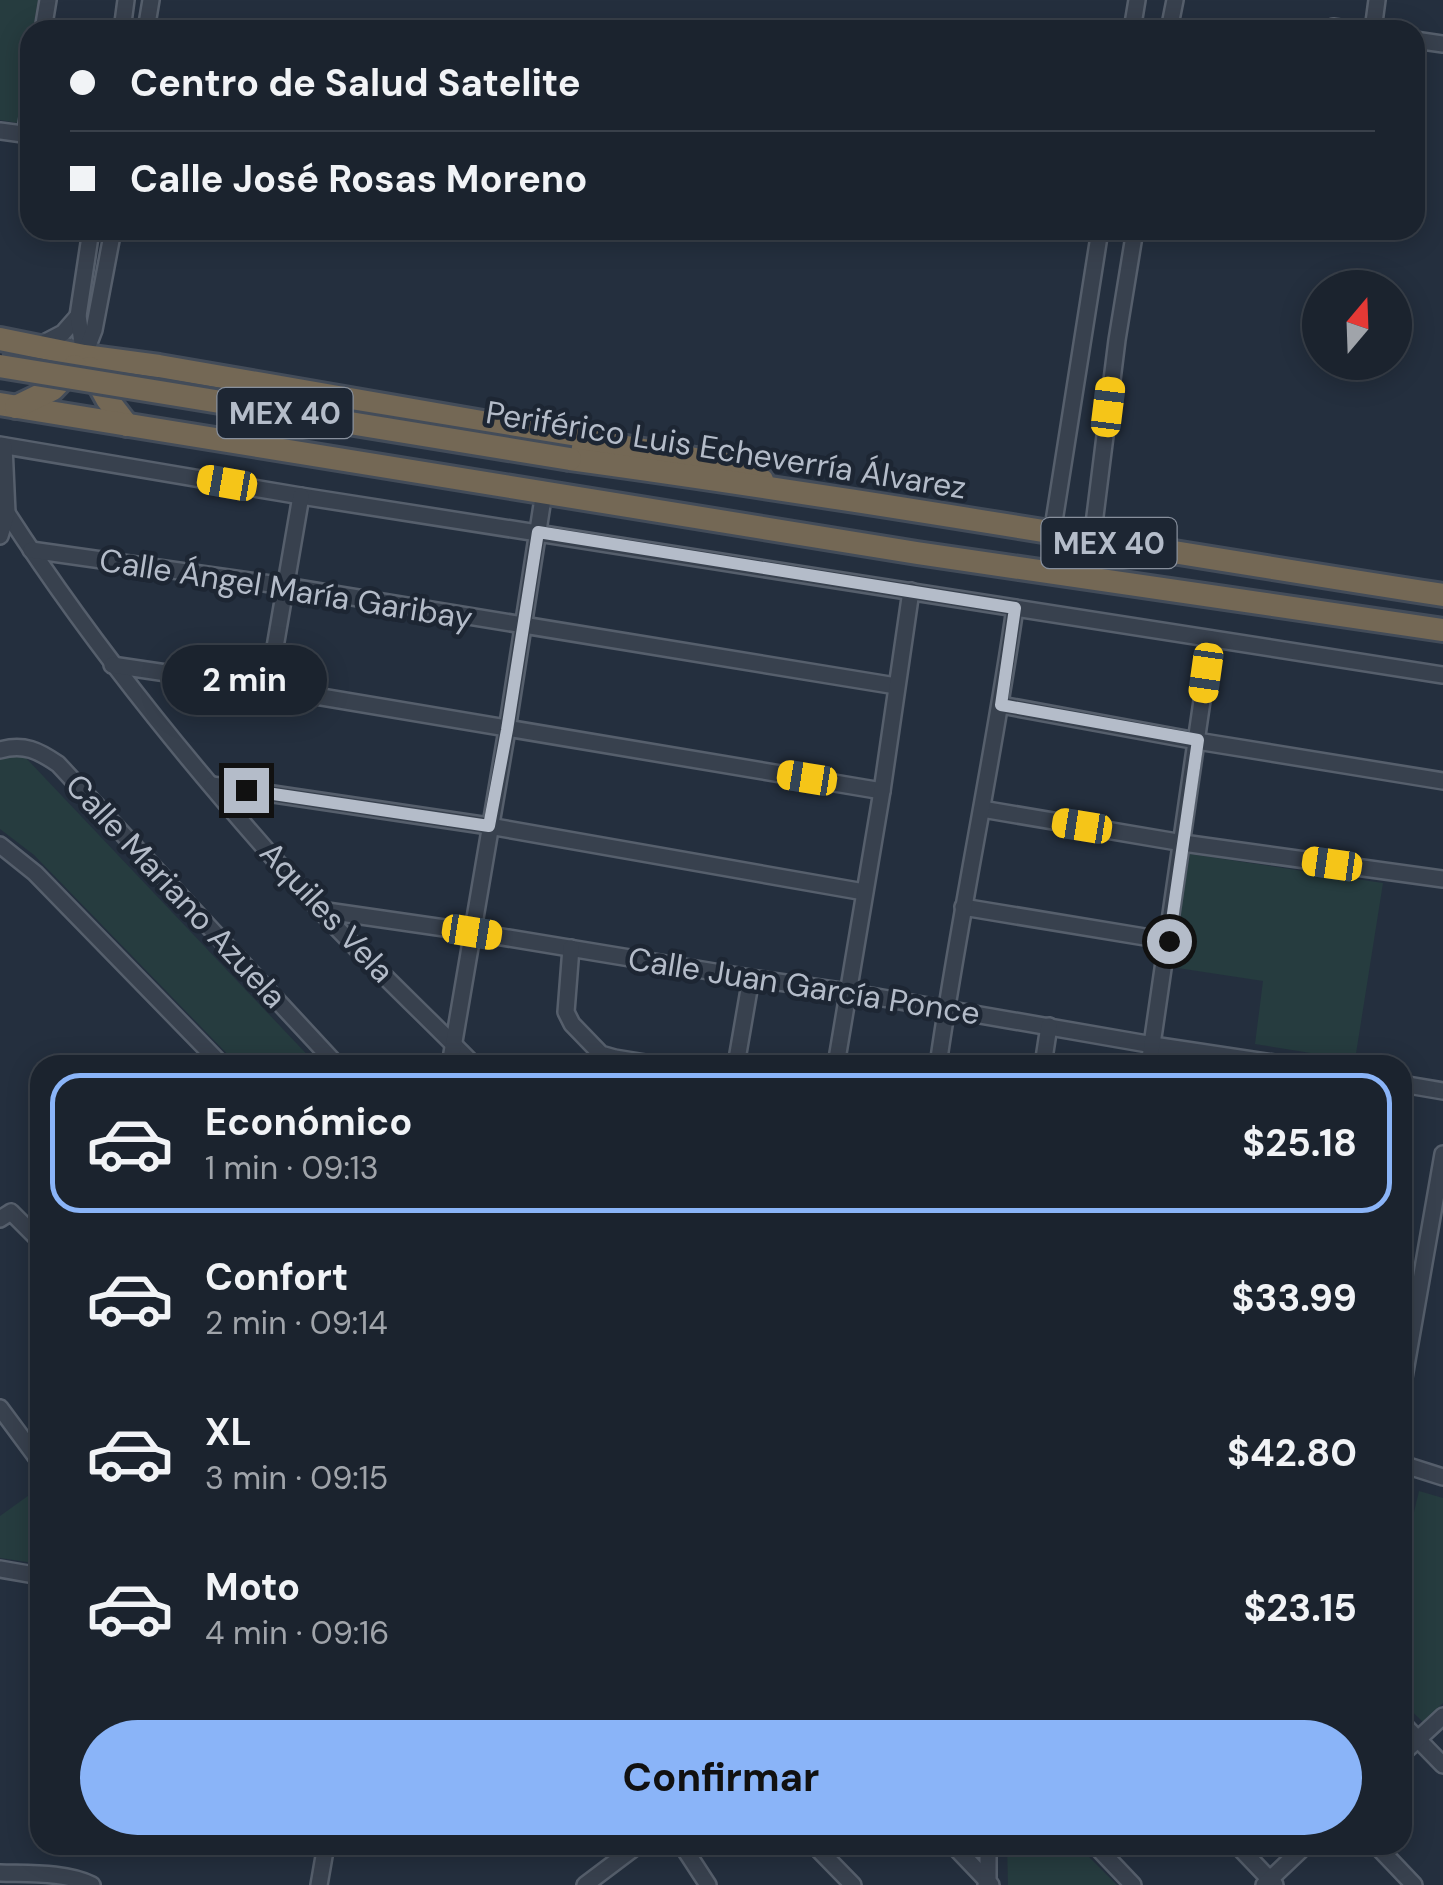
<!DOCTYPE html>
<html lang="es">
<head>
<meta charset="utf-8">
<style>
  body { margin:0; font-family:"DM Sans",sans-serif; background:#242b36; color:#f1f3f6; height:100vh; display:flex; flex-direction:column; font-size:38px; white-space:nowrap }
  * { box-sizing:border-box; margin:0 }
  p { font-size:32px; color:#a0a4aa }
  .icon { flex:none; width:55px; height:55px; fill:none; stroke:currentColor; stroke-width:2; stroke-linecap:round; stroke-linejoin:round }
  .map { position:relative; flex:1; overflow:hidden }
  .details { position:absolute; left:30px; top:1055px; width:1382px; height:800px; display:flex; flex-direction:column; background:#1b232e; border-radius:30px; box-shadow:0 5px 25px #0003,0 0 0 2px #39404a }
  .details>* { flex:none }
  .hud { position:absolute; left:20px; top:20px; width:1405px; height:220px; border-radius:30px; box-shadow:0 5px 25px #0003,0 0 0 2px #39404a; display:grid; align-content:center; height:220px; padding:0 50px; background:#1b232e }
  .needle { width:65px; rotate:19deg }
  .fabs { position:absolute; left:1302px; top:270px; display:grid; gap:20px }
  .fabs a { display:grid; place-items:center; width:110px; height:110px; border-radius:50%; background:#1b232e; box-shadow:0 5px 25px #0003,0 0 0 2px #39404a; font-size:50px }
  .end { position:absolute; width:45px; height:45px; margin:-22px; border:12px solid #b4bcc9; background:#111; box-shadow:0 0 0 5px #111 }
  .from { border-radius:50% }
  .bubble { position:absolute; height:70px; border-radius:35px; background:#1b232e; box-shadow:0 5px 25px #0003,0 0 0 2px #39404a; font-size:32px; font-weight:700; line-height:70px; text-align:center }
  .car { position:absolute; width:30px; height:60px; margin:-30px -15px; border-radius:12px; box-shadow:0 0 8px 2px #0007; background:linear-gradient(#f5c518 24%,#345 0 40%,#f5c518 0 76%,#345 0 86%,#f5c518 0) }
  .hud b { display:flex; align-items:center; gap:35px; height:95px; font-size:38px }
  .hud b+b { border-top:2px solid #39404a }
  .hud i { width:25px; height:25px; background:#f1f3f6 }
  ul { padding:18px 0 0; list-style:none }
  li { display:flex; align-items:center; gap:30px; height:140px; margin:0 20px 15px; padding:0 30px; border:5px solid transparent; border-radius:30px }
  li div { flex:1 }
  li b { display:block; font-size:38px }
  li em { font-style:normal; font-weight:700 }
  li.active { border-color:#8ab4f8 }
  li>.icon { width:90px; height:90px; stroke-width:1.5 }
  .action { display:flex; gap:20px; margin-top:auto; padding:20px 50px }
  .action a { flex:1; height:115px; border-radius:60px; background:#8ab4f8; color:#111; font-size:40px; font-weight:700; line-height:115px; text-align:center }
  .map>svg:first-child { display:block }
</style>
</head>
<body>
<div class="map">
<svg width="1443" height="1885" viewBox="0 0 1443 1885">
  <rect width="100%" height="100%" fill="#242f3e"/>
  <g fill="#263c3f">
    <path d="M0 0H38L33 30H30V48L18 123 0 120Z"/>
    <path d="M13 752 26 758 317 1065H238L34 855 0 829V757Z"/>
    <path d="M1190 854 1383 883 1355 1060 1255 1044 1263 981 1171 967Z"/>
    <path d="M39 1488 40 1564 0 1558V1516Z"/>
    <path d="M1419 1491 1443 1498V1703L1423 1722 1402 1702 1403 1558Z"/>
    <path d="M1007 1845H1077L1117 1885H1008Z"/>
  </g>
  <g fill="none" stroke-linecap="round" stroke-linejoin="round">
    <g stroke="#565f6c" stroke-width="20">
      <g id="minor">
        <path d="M1333 27 1353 30"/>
        <path d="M43 30 48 0"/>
        <path d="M122 30 126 0"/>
        <path d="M146 30 151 0"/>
        <path d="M1132 30 1137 0"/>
        <path d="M1169 30 1175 0"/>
        <path d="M1373 30 1377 0"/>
        <path d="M1415 40 1443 44"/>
        <path d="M0 131 30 135"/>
        <path d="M25 135 30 106"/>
        <path d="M38 346 63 333 78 316"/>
        <path d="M84 355 78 316 91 230"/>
        <path d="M84 356 94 330 113 230"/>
        <path d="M0 445 301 496 1443 675"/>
        <path d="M7 513C98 654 206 784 318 908 368 962 423 1013 474 1065"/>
        <path d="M1052 534 1100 230"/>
        <path d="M0 536 7 513 4 446"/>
        <path d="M1092 540 1117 340 1135 230"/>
        <path d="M31 550 285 586 896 686"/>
        <path d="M112 665 268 688 882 791"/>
        <path d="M268 688 301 496"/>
        <path d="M1001 705 1197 741 1443 781"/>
        <path d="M0 750C24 743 39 751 58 764L337 1065"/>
        <path d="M212 785 489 826 864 892"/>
        <path d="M982 809 1183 843 1443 879"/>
        <path d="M0 845 35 873 222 1065"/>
        <path d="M963 907 1169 941"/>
        <path d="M320 910 472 932 751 978 848 992 1153 1045 1287 1065"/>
        <path d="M571 948 566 1012 572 1024 601 1054 615 1058 658 1065"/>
        <path d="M450 1065 507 730 544 492"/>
        <path d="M736 1065 751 978"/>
        <path d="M836 1065 882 791 911 591"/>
        <path d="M938 1065C960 912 993 761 1015 608"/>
        <path d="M1043 1065 1049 1026"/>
        <path d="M1149 1065 1211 639"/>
        <path d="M1402 1084 1443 1091"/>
        <path d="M0 1219 11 1212 40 1241"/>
        <path d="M1402 1389 1443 1154"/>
        <path d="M0 1408 40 1462"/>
        <path d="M1402 1464 1443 1477"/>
        <path d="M0 1569 40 1576"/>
        <path d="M1402 1723 1443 1765"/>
        <path d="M1402 1754 1443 1716"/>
        <path d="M682 1845 708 1885"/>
        <path d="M814 1845 853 1885"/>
        <path d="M953 1845 991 1885"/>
        <path d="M1095 1845 1133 1885"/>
        <path d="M1237 1845 1275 1885"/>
        <path d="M1376 1845 1414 1885"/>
        <path d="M0 1873C29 1874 66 1872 92 1885"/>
        <path d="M319 1885 326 1845"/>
        <path d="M585 1885 638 1845"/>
        <path d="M986 1885 988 1882V1845"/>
        <path d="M1264 1885 1306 1845"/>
      </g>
    </g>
    <g stroke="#434c59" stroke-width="28">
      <g id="highway">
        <path d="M0 339 84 356 159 366 736 466 762 480"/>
        <path d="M90 368 107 399 127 425"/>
        <path d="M0 404 917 553 1443 630"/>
        <path d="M16 407 53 389 75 366"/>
        <path d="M570 459C862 499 1152 550 1443 595"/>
      </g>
    </g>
    <use href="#minor" stroke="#38414e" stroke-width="15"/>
    <use href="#highway" stroke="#746855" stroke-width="22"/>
    <g stroke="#434c59" stroke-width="28" stroke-linecap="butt">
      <path id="highway-bridge" d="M0 366 570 459"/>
    </g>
    <use href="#highway-bridge" stroke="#746855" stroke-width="22"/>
  </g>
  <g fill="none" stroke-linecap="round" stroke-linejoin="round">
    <path stroke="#b4bcc9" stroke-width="12" d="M246 790 489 826 507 730 538 532 1015 608 1001 705 1198 740 1169 941"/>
  </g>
  <g text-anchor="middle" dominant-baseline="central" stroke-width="9" stroke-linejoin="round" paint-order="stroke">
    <g fill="#1d2633" stroke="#878f9c" stroke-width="2.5">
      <rect x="217.5" y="388" width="135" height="50" rx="8"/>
      <rect x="1041.5" y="518" width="135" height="50" rx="8"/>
    </g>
    <g font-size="30" font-weight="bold" fill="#b4bcc9">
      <text x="285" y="413">MEX 40</text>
      <text x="1109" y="543">MEX 40</text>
    </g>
    <g font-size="32" fill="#b4bcc9" stroke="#1d2633">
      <text transform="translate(726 450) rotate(9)">Periférico Luis Echeverría Álvarez</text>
      <text transform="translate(286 589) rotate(9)">Calle Ángel María Garibay</text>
      <text transform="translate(176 891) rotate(47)">Calle Mariano Azuela</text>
      <text transform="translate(327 912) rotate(47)">Aquiles Vela</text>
      <text transform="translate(804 986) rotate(9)">Calle Juan García Ponce</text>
    </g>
  </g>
</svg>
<div class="fabs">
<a><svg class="needle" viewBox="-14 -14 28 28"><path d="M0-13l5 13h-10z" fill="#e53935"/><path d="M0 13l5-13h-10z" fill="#a0a4aa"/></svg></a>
</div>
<i class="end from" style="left:1169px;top:941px"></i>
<i class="end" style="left:246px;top:790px"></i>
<div class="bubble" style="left:162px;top:645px;width:165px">2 min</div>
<i class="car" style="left:1108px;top:407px;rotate:7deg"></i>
<i class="car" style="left:227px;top:483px;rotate:280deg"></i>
<i class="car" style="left:1206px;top:673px;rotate:188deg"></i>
<i class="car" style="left:807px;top:778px;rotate:279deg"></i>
<i class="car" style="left:1082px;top:826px;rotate:279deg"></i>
<i class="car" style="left:1332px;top:864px;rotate:278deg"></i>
<i class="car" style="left:472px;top:932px;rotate:99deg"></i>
<div class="hud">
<b><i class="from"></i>Centro de Salud Satelite</b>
<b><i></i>Calle José Rosas Moreno</b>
</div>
<section class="details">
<ul>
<li class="active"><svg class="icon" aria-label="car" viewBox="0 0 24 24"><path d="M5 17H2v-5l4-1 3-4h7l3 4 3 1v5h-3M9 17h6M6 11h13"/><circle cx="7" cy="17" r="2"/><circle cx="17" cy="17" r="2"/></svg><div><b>Económico</b><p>1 min · 09:13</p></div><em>$25.18</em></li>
<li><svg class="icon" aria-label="car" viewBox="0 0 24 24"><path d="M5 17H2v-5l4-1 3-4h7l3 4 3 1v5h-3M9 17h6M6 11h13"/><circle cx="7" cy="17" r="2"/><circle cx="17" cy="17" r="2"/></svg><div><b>Confort</b><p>2 min · 09:14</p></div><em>$33.99</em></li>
<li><svg class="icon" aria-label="car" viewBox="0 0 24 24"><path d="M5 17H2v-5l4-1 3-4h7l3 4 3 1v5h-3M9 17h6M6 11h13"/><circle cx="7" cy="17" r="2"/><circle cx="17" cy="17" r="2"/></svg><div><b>XL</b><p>3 min · 09:15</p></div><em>$42.80</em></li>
<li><svg class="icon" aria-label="car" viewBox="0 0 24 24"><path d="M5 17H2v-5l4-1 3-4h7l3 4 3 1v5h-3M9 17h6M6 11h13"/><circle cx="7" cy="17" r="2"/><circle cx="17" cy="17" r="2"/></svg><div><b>Moto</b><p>4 min · 09:16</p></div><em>$23.15</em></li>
</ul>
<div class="action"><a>Confirmar</a></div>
</section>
</div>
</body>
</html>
